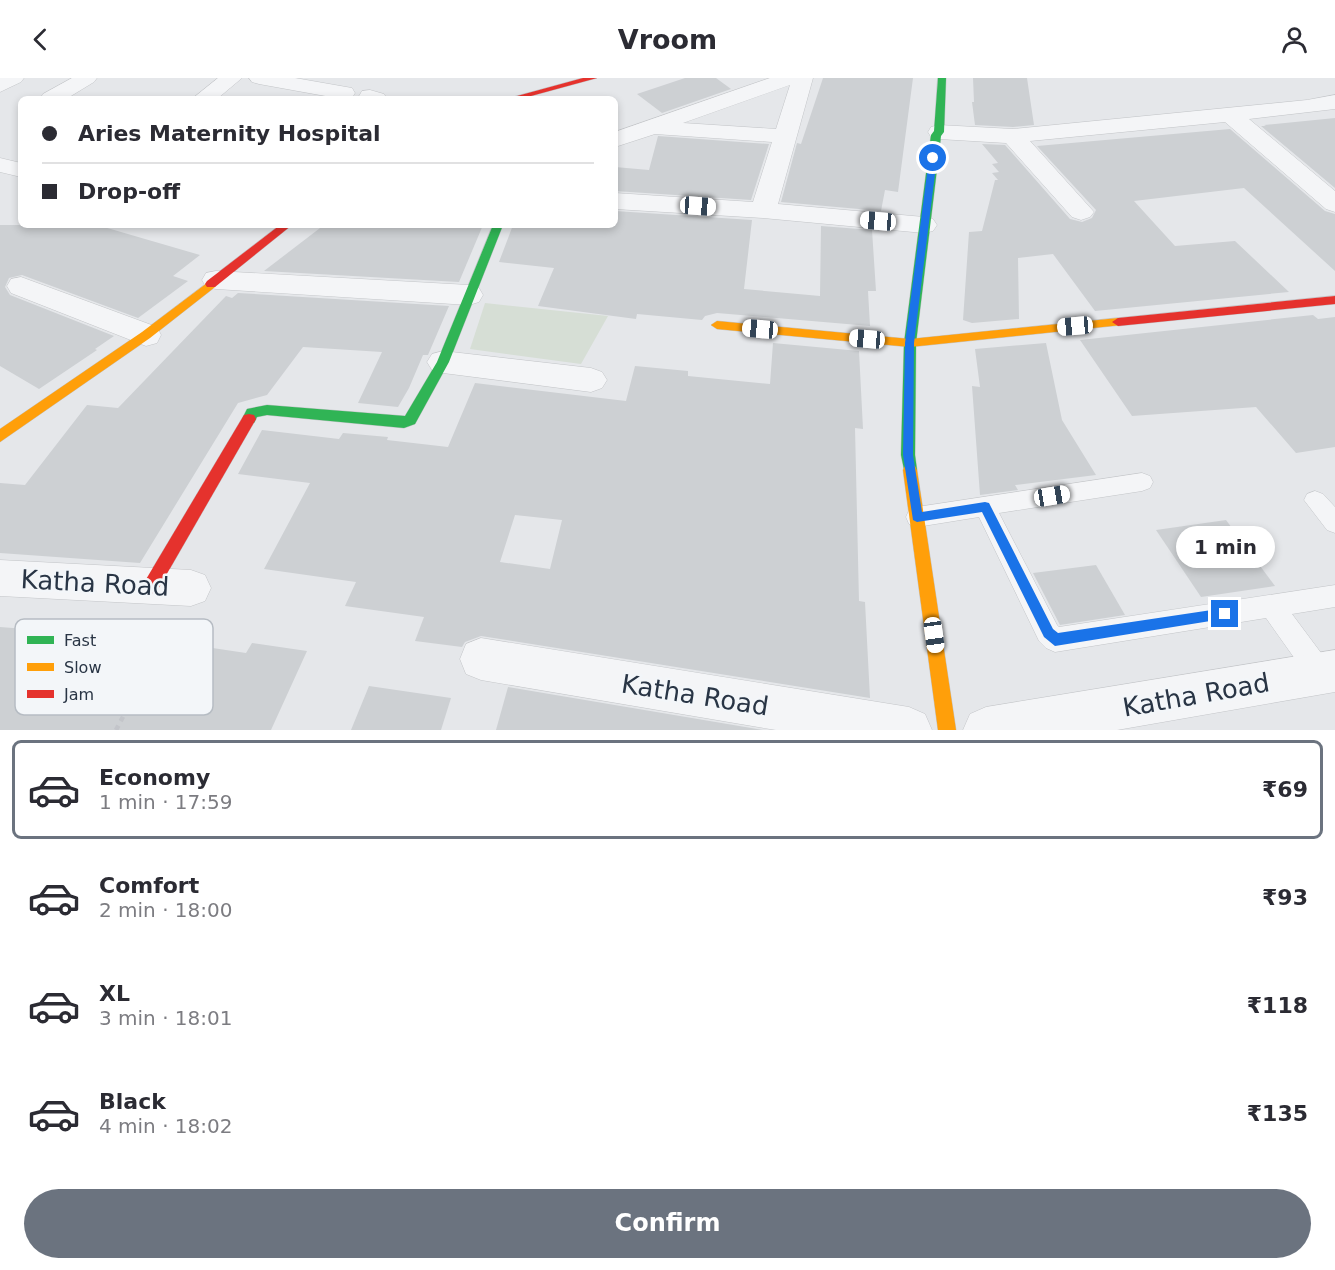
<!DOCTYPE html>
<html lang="en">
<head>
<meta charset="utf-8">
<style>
  body { margin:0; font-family:"DejaVu Sans",sans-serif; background:#f7f7f7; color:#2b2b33; height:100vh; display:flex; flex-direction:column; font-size:22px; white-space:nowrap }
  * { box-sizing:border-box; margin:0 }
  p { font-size:20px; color:#7c7c81 }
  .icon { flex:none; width:33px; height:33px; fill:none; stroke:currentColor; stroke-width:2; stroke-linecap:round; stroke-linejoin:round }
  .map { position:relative; height:652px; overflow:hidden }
  .sheet { display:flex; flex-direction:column; background:#fff; flex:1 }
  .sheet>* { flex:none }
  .hud { position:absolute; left:18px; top:18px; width:600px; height:132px; border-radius:9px; box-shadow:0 3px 9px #0003; display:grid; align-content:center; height:132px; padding:0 24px; background:#fff }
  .end { position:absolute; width:27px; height:27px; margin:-14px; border:8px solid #1a73e8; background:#fff; box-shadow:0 0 0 3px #fff }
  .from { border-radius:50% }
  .bubble { position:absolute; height:42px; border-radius:21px; background:#fff; box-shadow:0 3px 9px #0003; font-size:20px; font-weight:800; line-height:42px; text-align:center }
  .car { position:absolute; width:18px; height:36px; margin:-18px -9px; border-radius:8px; box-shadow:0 0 4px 2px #0007; background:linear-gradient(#fff 24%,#345 0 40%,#fff 0 76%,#345 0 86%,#fff 0) }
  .hud b { display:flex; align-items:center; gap:21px; height:57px; font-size:22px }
  .hud b+b { border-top:2px solid #e1e1e2 }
  .hud i { width:15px; height:15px; background:#2b2b33 }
  ul { padding:10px 0 0; list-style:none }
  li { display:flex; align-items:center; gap:18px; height:99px; margin:0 12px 9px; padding:0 12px; border:3px solid transparent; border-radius:9px }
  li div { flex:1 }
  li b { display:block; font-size:22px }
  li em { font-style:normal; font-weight:800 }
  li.current { border-color:#6b737f }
  li>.icon { width:54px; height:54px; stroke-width:1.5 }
  .cta { display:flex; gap:12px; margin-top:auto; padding:12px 24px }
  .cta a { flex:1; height:69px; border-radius:36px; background:#6b737f; color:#fff; font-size:24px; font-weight:800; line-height:69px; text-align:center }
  header { display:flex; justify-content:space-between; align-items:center; height:78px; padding:0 24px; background:#fff; font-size:27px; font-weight:800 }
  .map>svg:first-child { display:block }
</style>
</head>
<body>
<header><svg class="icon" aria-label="back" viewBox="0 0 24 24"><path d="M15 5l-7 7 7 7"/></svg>Vroom<svg class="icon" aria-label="person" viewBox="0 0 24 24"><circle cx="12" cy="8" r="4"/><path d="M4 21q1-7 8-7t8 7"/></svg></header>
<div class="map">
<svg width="1335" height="652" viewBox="0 0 1335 652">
  <rect width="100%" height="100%" fill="#e5e7ea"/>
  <path fill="#d6ded5" d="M485 225 608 238 581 286 470 271Z"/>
  <g fill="#cdd0d3" fill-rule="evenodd">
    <path d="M685 0H716L731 11 662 35 637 16Z"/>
    <path d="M823 0H913L898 114 885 112 881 133 781 124 797 65 801 66Z"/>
    <path d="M973 0H1027L1034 47 1013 49 975 47 972 24H974Z"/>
    <path d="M1335 40V110L1261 48H1266L1264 47Z"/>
    <path d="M1230 51 1325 133 1335 136V193L1244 110 1134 123 1175 168 1235 163 1289 214 1095 233 1053 176 1018 180 1019 241 972 245 963 242 969 154 982 153 995 102H998L992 95 999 94 992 86 998 85 982 66 1005 67 1070 141 1082 144 1092 140 1096 132 1037 68Z"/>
    <path d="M658 58 769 66 751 122 615 113V89L649 92Z"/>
    <path d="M615 133 752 142 744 211 820 218 821 148 872 152 876 213H868L870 248 717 235 705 238 702 242 637 236 636 241 538 228 554 190 499 184 513 147H615Z"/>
    <path d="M0 147H97L200 177 173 198 188 203 138 240 22 197 9 200 5 209 10 217 114 258 95 271 97 272 39 311 0 288Z"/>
    <path d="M324 147H483L459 204 264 193Z"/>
    <path d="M238 215 449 228 428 277H423L409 310 398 329 358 325 382 274 303 269 267 317 238 325 140 485 0 475V405L25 407 87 327 118 330 226 218 232 220Z"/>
    <path d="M1313 237 1318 241 1335 239V369L1296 375 1256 329 1132 338 1080 262Z"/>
    <path d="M773 265 859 273 863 351 855 350 859 523 865 524 870 620 481 558 465 564 462 569 415 563 424 539 345 528 356 504 264 491 310 405 238 396 262 352 339 361 343 355 388 359 387 362 448 369 475 305 626 323 635 288 688 293V298L770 306ZM515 437 562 442 550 491 500 484Z"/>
    <path d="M1046 265 1062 342 1096 397 1015 407 1018 412 980 417 972 308 980 309 975 271Z"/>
    <path d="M1226 442 1275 508 1201 519 1156 452Z"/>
    <path d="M1096 487 1125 537 1060 547 1033 495Z"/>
    <path d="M97 543 166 548 159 562 246 575 252 565 307 573 271 652H0V549L90 556Z"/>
    <path d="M369 608 451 620 441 652H351Z"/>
    <path d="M508 609 763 652H496Z"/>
  </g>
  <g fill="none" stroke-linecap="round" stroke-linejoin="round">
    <g stroke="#c3c5c8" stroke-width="1">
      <g id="lane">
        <path d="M1142 395 1150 398 1153 404 1150 410 1142 413 999 435 1057 547 1059 549 1335 507V529L1292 536 1330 587 1334 596 1330 605 1321 609 1312 605 1266 540 1055 574 1046 570 1039 563 979 439 917 449 909 446 906 439 909 432 917 429Z"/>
        <path d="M1315 413 1323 416 1335 429V455L1327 452 1304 422 1307 416Z"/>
      </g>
    </g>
    <g stroke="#c3c5c8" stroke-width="1">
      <g id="street">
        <path d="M0 0H24L21 4 0 14Z"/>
        <path d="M72 0H97L94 4 66 21H40L43 16Z"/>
        <path d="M218 0H242L217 21H192Z"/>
        <path d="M249 0H295L352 10 355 15 352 20 342 21 259 6 252 4Z"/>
        <path d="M770 0H813L778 126 924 139 933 141 937 147 933 153 924 155 763 140 615 131V115L753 124 772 64 655 56 615 69V54ZM790 7 776 51 683 45Z"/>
        <path d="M370 12 384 16 387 21H361L359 18 362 13Z"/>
        <path d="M1335 17V31L1249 41 1335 113V134L1326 131 1225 44 1030 63 1094 134 1090 139 1081 142 1072 139 1006 65 939 61 931 59 928 54 931 49 939 47 1013 51 1307 22Z"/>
        <path d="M0 80 21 85V99L0 94Z"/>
        <path d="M216 193 469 207 479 210 483 217 479 224 469 227 216 211 206 209 202 202 206 195Z"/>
        <path d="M21 199 157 249 161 257 157 265 146 268 11 215 7 208 11 201Z"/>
        <path d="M443 273 591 290 602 294 607 302 602 310 591 314 443 295 432 292 427 284 432 276Z"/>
        <path d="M0 482 191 492 205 497 211 510 205 523 191 528 0 518Z"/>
        <path d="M481 560 909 629 925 636 932 652H776L481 602 466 596 460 581 466 566Z"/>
        <path d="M1335 572V614L1117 652H963L970 636 986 629Z"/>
      </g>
    </g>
    <g stroke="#c3c5c8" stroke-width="1">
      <g id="fast">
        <path d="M938 0H946L944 54 941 58 916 265 915 377 917 392 915 396 910 398 905 396 901 377 904 265 931 57 934 53Z"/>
        <path d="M493 147H503L449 284 415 346 404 350 267 337 257 339 254 345H244L242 341 247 331 267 327 405 338 437 284Z"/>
      </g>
    </g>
    <g stroke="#c3c5c8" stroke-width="1">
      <g id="slow">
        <path d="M211 202 215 203 217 206 215 209 150 260 0 364V351L142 254Z"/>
        <path d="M1118 240 1124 244 1122 247 910 269 717 251 711 247 717 243 910 261Z"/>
        <path d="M910 386 915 388 917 392 956 652H938L903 392 905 388Z"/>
      </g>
    </g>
    <g stroke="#c3c5c8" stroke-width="1">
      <g id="jam">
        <path d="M583 0H597L520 21H506Z"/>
        <path d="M280 147H292L215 209H207L205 206 207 203Z"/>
        <path d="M1335 218V226L1118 248 1112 244 1118 240Z"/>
        <path d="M249 336 254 337 256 341 157 513 151 516 145 513 143 508 145 503 244 337Z"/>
      </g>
    </g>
    <path stroke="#c3c5ca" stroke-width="4.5" stroke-dasharray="5 5" stroke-linecap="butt" d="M116 652 173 544"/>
    <use href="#lane" fill="#f4f5f7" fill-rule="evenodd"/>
    <use href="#street" fill="#f4f5f7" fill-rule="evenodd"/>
    <use href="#fast" fill="#30b455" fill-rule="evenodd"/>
    <use href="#slow" fill="#ff9f0a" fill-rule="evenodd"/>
    <use href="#jam" fill="#e5322d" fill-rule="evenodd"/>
  </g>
  <path fill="#1a73e8" d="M933 78 937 80 914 265 913 377 922 434 985 424 989 425 1053 551 1058 555 1225 530 1229 532V540L1055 568 1044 559 982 434 917 444 913 442 903 377 905 265 929 80Z"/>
  <g text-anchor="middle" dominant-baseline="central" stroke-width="5" stroke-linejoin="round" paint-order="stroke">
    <g font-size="26" fill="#293545" stroke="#f3f6f9">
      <text transform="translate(95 505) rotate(3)">Katha Road</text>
      <text transform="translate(695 617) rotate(9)">Katha Road</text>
      <text transform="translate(1196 617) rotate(-10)">Katha Road</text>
    </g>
  </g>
  <rect x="15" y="541" width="198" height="96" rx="9" fill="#f3f6f9" stroke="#b6bcc3" stroke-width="1.5"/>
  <rect x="27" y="558" width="27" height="8" fill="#30b455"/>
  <rect x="27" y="585" width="27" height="8" fill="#ff9f0a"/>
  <rect x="27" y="612" width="27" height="8" fill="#e5322d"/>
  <g font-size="16" fill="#293545">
    <text x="64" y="568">Fast</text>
    <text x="64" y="595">Slow</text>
    <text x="64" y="622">Jam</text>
  </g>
</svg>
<i class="end from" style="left:933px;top:80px"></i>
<i class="end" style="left:1225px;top:536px"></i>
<div class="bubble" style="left:1176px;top:448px;width:99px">1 min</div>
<i class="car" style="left:698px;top:128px;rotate:94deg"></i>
<i class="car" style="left:878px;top:143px;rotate:275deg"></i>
<i class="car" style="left:1075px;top:248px;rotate:265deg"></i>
<i class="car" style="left:760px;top:251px;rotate:275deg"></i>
<i class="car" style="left:867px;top:261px;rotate:275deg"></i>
<i class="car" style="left:1052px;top:418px;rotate:81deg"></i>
<i class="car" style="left:934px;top:557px;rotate:172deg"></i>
<div class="hud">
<b><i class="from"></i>Aries Maternity Hospital</b>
<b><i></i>Drop-off</b>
</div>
</div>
<section class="sheet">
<ul>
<li class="current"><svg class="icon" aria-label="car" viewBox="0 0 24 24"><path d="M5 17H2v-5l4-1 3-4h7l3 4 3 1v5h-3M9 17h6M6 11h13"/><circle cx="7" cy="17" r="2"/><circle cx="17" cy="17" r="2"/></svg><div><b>Economy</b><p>1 min · 17:59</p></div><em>₹69</em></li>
<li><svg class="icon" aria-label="car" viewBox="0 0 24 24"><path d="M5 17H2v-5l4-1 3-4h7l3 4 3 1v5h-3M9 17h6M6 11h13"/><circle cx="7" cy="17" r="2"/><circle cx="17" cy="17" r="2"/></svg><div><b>Comfort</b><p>2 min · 18:00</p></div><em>₹93</em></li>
<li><svg class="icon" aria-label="car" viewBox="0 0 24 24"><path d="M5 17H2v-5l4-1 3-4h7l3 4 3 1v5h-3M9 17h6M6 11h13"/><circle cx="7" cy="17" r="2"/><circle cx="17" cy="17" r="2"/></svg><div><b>XL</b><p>3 min · 18:01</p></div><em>₹118</em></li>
<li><svg class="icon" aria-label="car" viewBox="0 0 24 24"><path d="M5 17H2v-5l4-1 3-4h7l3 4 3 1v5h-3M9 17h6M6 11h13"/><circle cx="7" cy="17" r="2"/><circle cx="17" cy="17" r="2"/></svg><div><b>Black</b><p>4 min · 18:02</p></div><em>₹135</em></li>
</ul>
<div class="cta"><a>Confirm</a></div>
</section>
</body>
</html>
